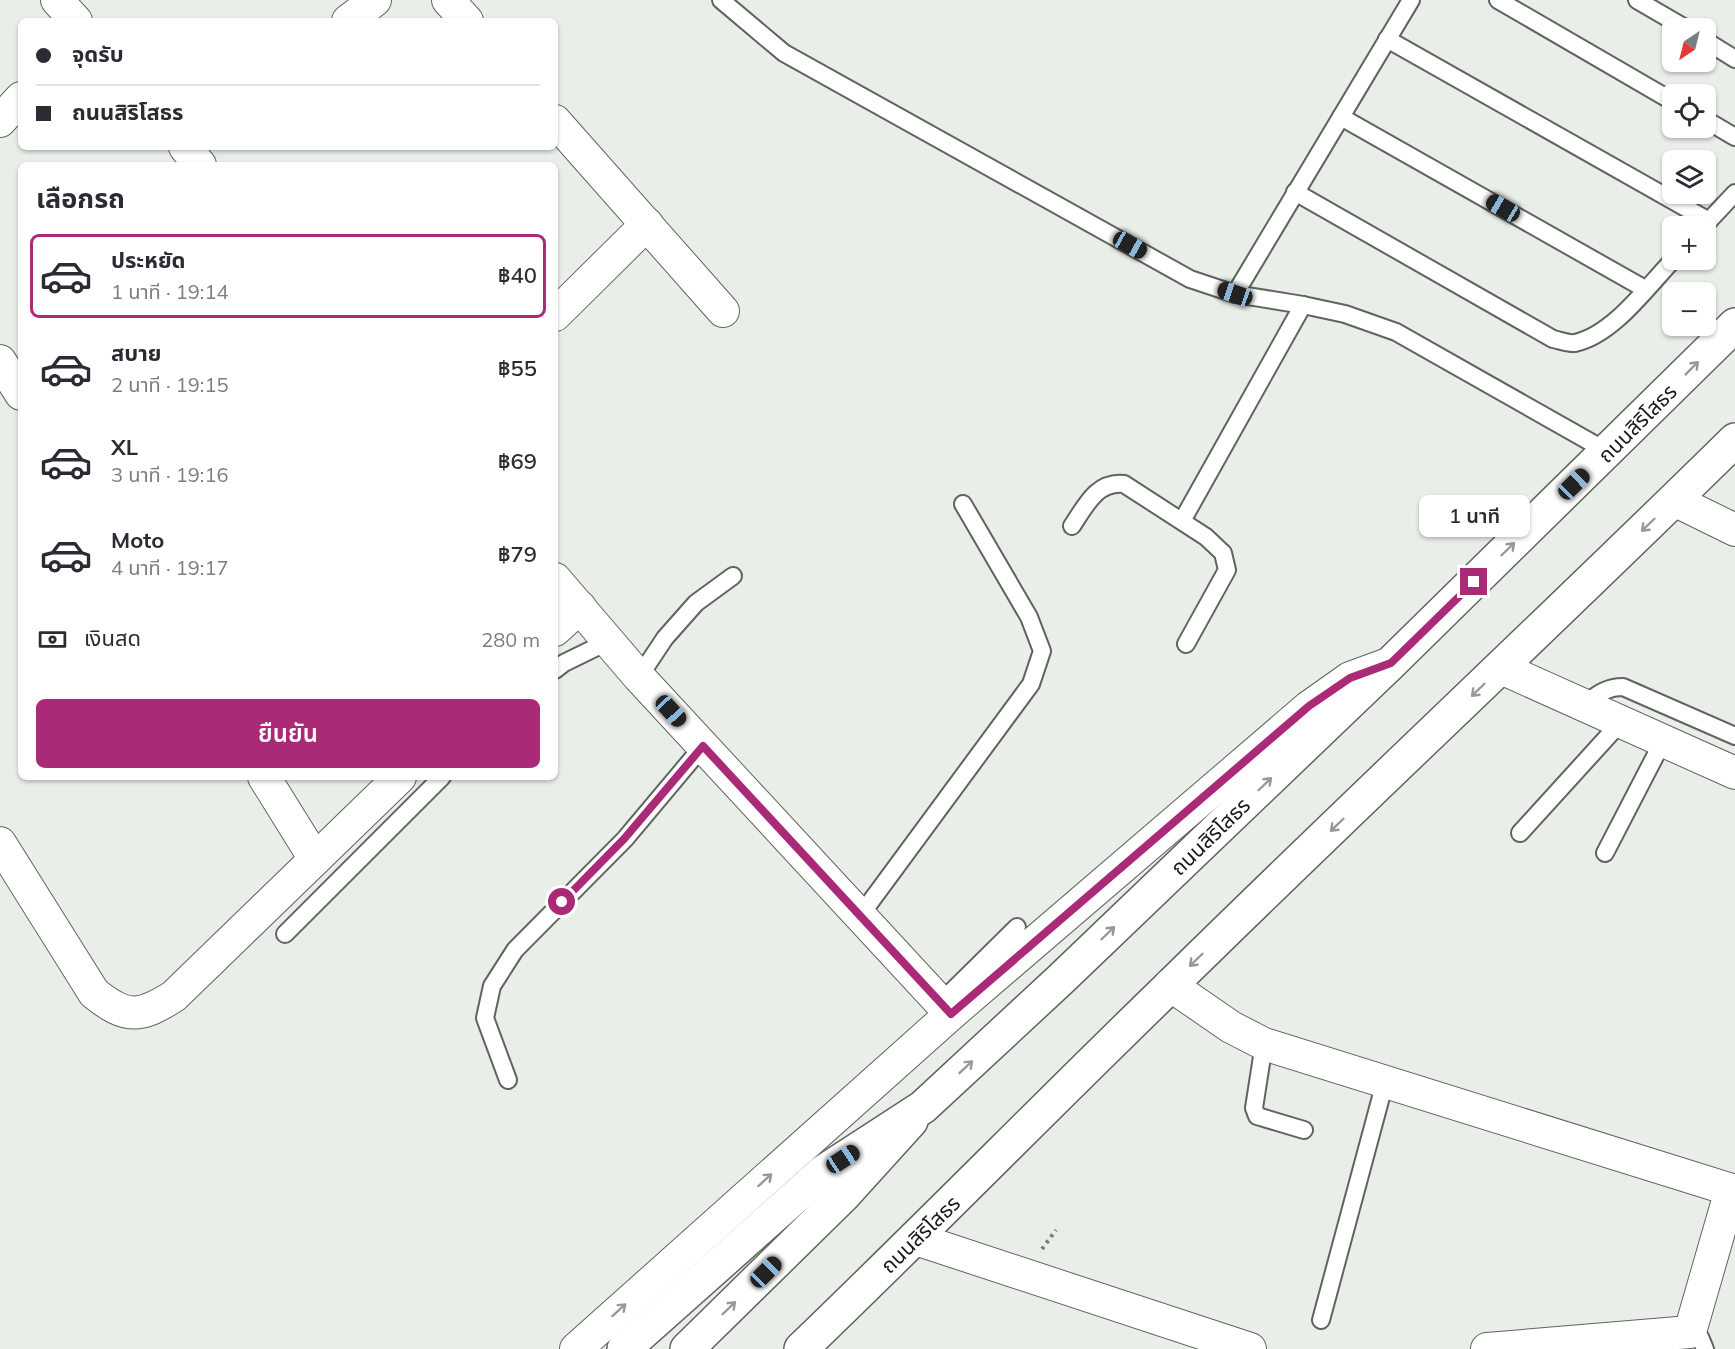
<!DOCTYPE html>
<html lang="th">
<head>
<meta charset="utf-8">
<style>
  body { margin:0; font-family:Mulish,"Noto Sans Thai",sans-serif; background:#f2f2f3; color:#2b2b33; height:100vh; display:flex; flex-direction:column; font-size:22px; white-space:nowrap }
  * { box-sizing:border-box; margin:0 }
  p { font-size:20px; color:#7c7c81 }
  .icon { flex:none; width:33px; height:33px; fill:none; stroke:currentColor; stroke-width:2; stroke-linecap:round; stroke-linejoin:round }
  .map { position:relative; flex:1; overflow:hidden }
  .panel { position:absolute; left:18px; top:162px; width:540px; height:618px; display:flex; flex-direction:column; background:#fff; border-radius:9px; box-shadow:0 2px 4px #0004 }
  .panel>* { flex:none }
  .hud { position:absolute; left:18px; top:18px; width:540px; height:132px; border-radius:9px; box-shadow:0 2px 4px #0004; display:grid; align-content:center; height:132px; padding:0 18px; background:#fff }
  .needle { width:39px; rotate:215deg }
  .fabs { position:absolute; left:1662px; top:18px; display:grid; gap:12px }
  .fabs a { display:grid; place-items:center; width:54px; height:54px; border-radius:9px; background:#fff; box-shadow:0 2px 4px #0004; font-size:30px }
  .end { position:absolute; width:27px; height:27px; margin:-14px; border:8px solid #ab2a77; background:#fff; box-shadow:0 0 0 3px #fff }
  .from { border-radius:50% }
  .bubble { position:absolute; height:42px; border-radius:9px; background:#fff; box-shadow:0 2px 4px #0004; font-size:20px; font-weight:600; line-height:42px; text-align:center }
  .car { position:absolute; width:18px; height:36px; margin:-18px -9px; border-radius:8px; box-shadow:0 0 4px 2px #0007; background:linear-gradient(#222 24%,#8ab4d8 0 40%,#222 0 76%,#8ab4d8 0 86%,#222 0) }
  .hud b { display:flex; align-items:center; gap:21px; height:57px; font-size:22px }
  .hud b+b { border-top:2px solid #e1e1e2 }
  .hud i { width:15px; height:15px; background:#2b2b33 }
  ul { padding:0; list-style:none }
  li { display:flex; align-items:center; gap:18px; height:84px; margin:0 12px 9px; padding:0 6px; border:3px solid transparent; border-radius:9px }
  li div { flex:1 }
  li b { display:block; font-size:22px }
  li em { font-style:normal; font-weight:600 }
  li.active { border-color:#ab2a77 }
  li>.icon { width:54px; height:54px; stroke-width:1.5 }
  h2 { padding:0 18px; font-size:27px; line-height:72px }
  .pay { display:flex; align-items:center; gap:15px; height:66px; padding:0 18px; font-size:22px }
  .pay p { margin-inline-start:auto }
  .button { display:flex; gap:12px; margin-top:auto; padding:12px 18px }
  .button a { flex:1; height:69px; border-radius:9px; background:#ab2a77; color:#fff; font-size:24px; font-weight:600; line-height:69px; text-align:center }
  .map>svg:first-child { display:block }
</style>
</head>
<body>
<div class="map">
<svg width="1735" height="1349" viewBox="0 0 1735 1349">
  <rect width="100%" height="100%" fill="#e9eee9"/>
  <g fill="none" stroke-linecap="round" stroke-linejoin="round">
    <g stroke="#60645f" stroke-width="20">
      <g id="lane">
        <path d="M721 0 784 53 1190 279 1235 294 1303 305 1345 314 1396 332 1608 452"/>
        <path d="M1498 0 1672 101"/>
        <path d="M1637 0 1685 28"/>
        <path d="M1387 39 1709 221"/>
        <path d="M1706 41 1735 59"/>
        <path d="M1341 117 1645 289"/>
        <path d="M1706 120 1735 137"/>
        <path d="M1295 192 1553 339C1559 340 1568 344 1575 343 1613 335 1647 287 1673 260"/>
        <path d="M1704 226 1735 193"/>
        <path d="M1235 294 1411 0"/>
        <path d="M1182 521 1303 305"/>
        <path d="M1072 526C1086 505 1097 481 1124 484L1206 537 1223 553 1227 570 1186 644"/>
        <path d="M555 670 564 663 609 641"/>
        <path d="M639 677 665 638 696 603 733 576"/>
        <path d="M1583 705C1597 695 1606 687 1623 687L1735 736"/>
        <path d="M1520 833 1621 722"/>
        <path d="M1605 853 1663 741"/>
        <path d="M860 916 1031 684 1042 651 1029 617 963 504"/>
        <path d="M285 934 442 777"/>
        <path d="M940 1003 1017 927"/>
        <path d="M1264 1044 1254 1108 1257 1116 1304 1130"/>
        <path d="M508 1080 485 1018 492 986 515 950 625 839 703 746"/>
        <path d="M1321 1320 1385 1082"/>
        <path d="M1690 1332 1700 1337 1705 1349"/>
      </g>
    </g>
    <g stroke="#60645f" stroke-width="34">
      <g id="street">
        <path d="M57 0 76 21"/>
        <path d="M448 0 467 21"/>
        <path d="M348 21 375 0"/>
        <path d="M0 121 21 98"/>
        <path d="M555 121 723 311"/>
        <path d="M185 147 200 165"/>
        <path d="M555 315 647 224"/>
        <path d="M0 361 21 394"/>
        <path d="M1674 500 1735 530"/>
        <path d="M555 579 639 677 951 1014"/>
        <path d="M555 630 580 607"/>
        <path d="M1501 668 1735 773"/>
        <path d="M264 777 315 859"/>
        <path d="M0 843 94 993C126 1019 140 1018 174 996L400 777"/>
        <path d="M1170 985 1231 1027 1264 1044 1735 1191"/>
        <path d="M916 1239 1250 1349"/>
        <path d="M576 1349 951 1014 1309 707 1350 678 1391 663"/>
        <path d="M1487 1349 1690 1332 1731 1190"/>
      </g>
    </g>
    <g stroke="#60645f" stroke-width="36">
      <path id="primary" d="M687 1349 844 1195 911 1121"/>
    </g>
    <g stroke="#60645f" stroke-width="36">
      <g id="highway">
        <path d="M624 1349 823 1172 923 1107 1061 979 1391 663 1735 325"/>
        <path d="M801 1349C926 1229 1046 1106 1170 986 1357 802 1548 624 1735 440"/>
      </g>
    </g>
    <path stroke="#7a7d7a" stroke-width="4" stroke-dasharray="3 4.5" stroke-linecap="butt" d="M1042 1249 1056 1230"/>
    <use href="#lane" stroke="#fff" stroke-width="16"/>
    <use href="#street" stroke="#fff" stroke-width="32"/>
    <use href="#primary" stroke="#fff" stroke-width="33"/>
    <use href="#highway" stroke="#fff" stroke-width="33"/>
  </g>
  <defs><path id="oneway-shaft" d="M-6 0H5M1.5-3L5.5 0L1.5 3" fill="none" stroke-width="1.6" stroke-linecap="round" stroke-linejoin="round" transform="scale(1.5)"/></defs>
  <g stroke="#979897">
    <use href="#oneway-shaft" transform="translate(1692 368) rotate(-45)"/>
    <use href="#oneway-shaft" transform="translate(1648 525) rotate(136)"/>
    <use href="#oneway-shaft" transform="translate(1508 549) rotate(-44)"/>
    <use href="#oneway-shaft" transform="translate(1478 690) rotate(136)"/>
    <use href="#oneway-shaft" transform="translate(1265 784) rotate(-44)"/>
    <use href="#oneway-shaft" transform="translate(1337 825) rotate(136)"/>
    <use href="#oneway-shaft" transform="translate(1108 933) rotate(-44)"/>
    <use href="#oneway-shaft" transform="translate(1196 960) rotate(136)"/>
    <use href="#oneway-shaft" transform="translate(966 1067) rotate(-43)"/>
    <use href="#oneway-shaft" transform="translate(765 1180) rotate(-42)"/>
    <use href="#oneway-shaft" transform="translate(729 1308) rotate(-44)"/>
    <use href="#oneway-shaft" transform="translate(619 1310) rotate(-42)"/>
  </g>
  <g fill="none" stroke-linecap="round" stroke-linejoin="round">
    <path stroke="#ab2a77" stroke-width="8" d="M562 902 624 839 703 746 951 1014 1309 706 1350 678 1391 663 1474 582"/>
  </g>
  <g text-anchor="middle" dominant-baseline="central" stroke-width="5" stroke-linejoin="round" paint-order="stroke">
    <g font-size="21" fill="#181a18" stroke="#fff">
      <text transform="translate(1637 423) rotate(-45)">ถนนสิริโสธร</text>
      <text transform="translate(1210 836) rotate(-44)">ถนนสิริโสธร</text>
      <text transform="translate(920 1234) rotate(-44)">ถนนสิริโสธร</text>
    </g>
  </g>
</svg>
<div class="fabs">
<a><svg class="needle" viewBox="-14 -14 28 28"><path d="M0-13l5 13h-10z" fill="#e53935"/><path d="M0 13l5-13h-10z" fill="#7c7c81"/></svg></a>
<a><svg class="icon" aria-label="locate" viewBox="0 0 24 24"><circle cx="12" cy="12" r="6"/><path d="M12 2v4M12 18v4M2 12h4M18 12h4"/></svg></a>
<a><svg class="icon" aria-label="layers" viewBox="0 0 24 24"><path d="M12 4l9 5-9 5-9-5zM3 14l9 5 9-5"/></svg></a>
<a>+</a>
<a>−</a>
</div>
<i class="end from" style="left:562px;top:902px"></i>
<i class="end" style="left:1474px;top:582px"></i>
<div class="bubble" style="left:1419px;top:495px;width:111px">1 นาที</div>
<i class="car" style="left:1503px;top:208px;rotate:300deg"></i>
<i class="car" style="left:1130px;top:245px;rotate:119deg"></i>
<i class="car" style="left:1235px;top:294px;rotate:289deg"></i>
<i class="car" style="left:1574px;top:484px;rotate:46deg"></i>
<i class="car" style="left:671px;top:711px;rotate:137deg"></i>
<i class="car" style="left:843px;top:1159px;rotate:57deg"></i>
<i class="car" style="left:766px;top:1272px;rotate:45deg"></i>
<div class="hud">
<b><i class="from"></i>จุดรับ</b>
<b><i></i>ถนนสิริโสธร</b>
</div>
<section class="panel">
<h2>เลือกรถ</h2>
<ul>
<li class="active"><svg class="icon" aria-label="car" viewBox="0 0 24 24"><path d="M5 17H2v-5l4-1 3-4h7l3 4 3 1v5h-3M9 17h6M6 11h13"/><circle cx="7" cy="17" r="2"/><circle cx="17" cy="17" r="2"/></svg><div><b>ประหยัด</b><p>1 นาที · 19:14</p></div><em>฿40</em></li>
<li><svg class="icon" aria-label="car" viewBox="0 0 24 24"><path d="M5 17H2v-5l4-1 3-4h7l3 4 3 1v5h-3M9 17h6M6 11h13"/><circle cx="7" cy="17" r="2"/><circle cx="17" cy="17" r="2"/></svg><div><b>สบาย</b><p>2 นาที · 19:15</p></div><em>฿55</em></li>
<li><svg class="icon" aria-label="car" viewBox="0 0 24 24"><path d="M5 17H2v-5l4-1 3-4h7l3 4 3 1v5h-3M9 17h6M6 11h13"/><circle cx="7" cy="17" r="2"/><circle cx="17" cy="17" r="2"/></svg><div><b>XL</b><p>3 นาที · 19:16</p></div><em>฿69</em></li>
<li><svg class="icon" aria-label="car" viewBox="0 0 24 24"><path d="M5 17H2v-5l4-1 3-4h7l3 4 3 1v5h-3M9 17h6M6 11h13"/><circle cx="7" cy="17" r="2"/><circle cx="17" cy="17" r="2"/></svg><div><b>Moto</b><p>4 นาที · 19:17</p></div><em>฿79</em></li>
</ul>
<div class="pay"><svg class="icon" aria-label="cash" viewBox="0 0 24 24"><path d="M3 7h18v10H3z"/><circle cx="12" cy="12" r="2"/></svg>เงินสด<p>280 m</p></div>
<div class="button"><a>ยืนยัน</a></div>
</section>
</div>
</body>
</html>
